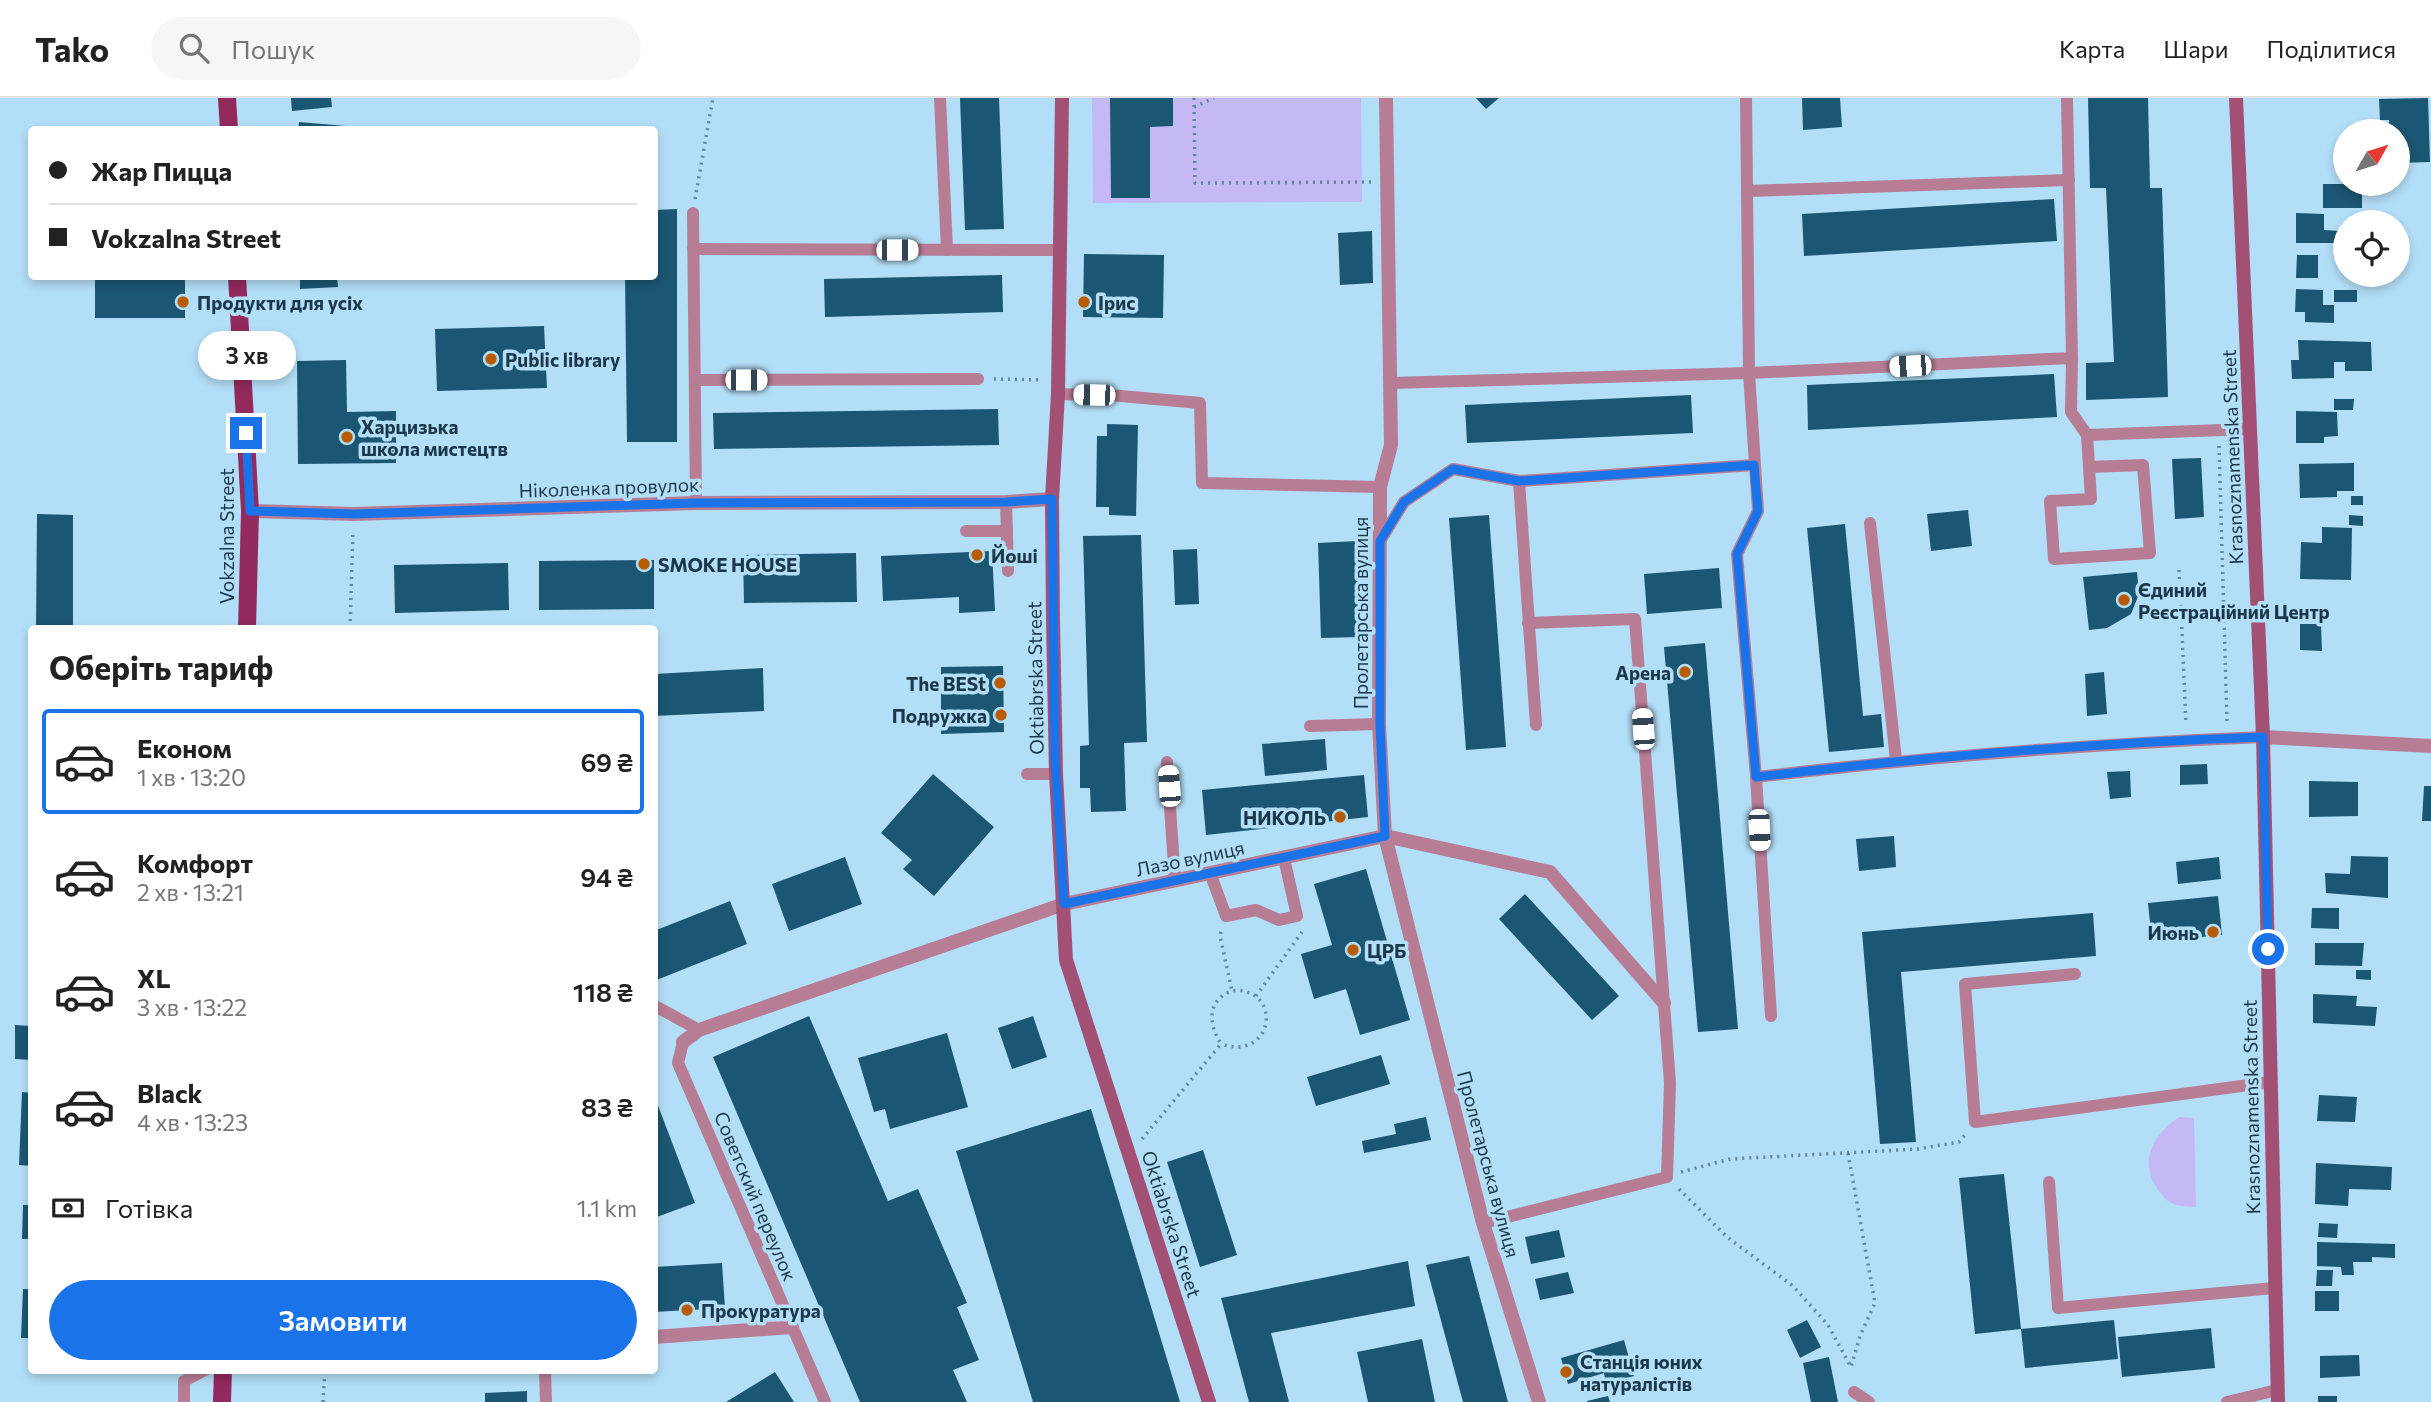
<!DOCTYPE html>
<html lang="uk">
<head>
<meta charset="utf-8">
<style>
  body { margin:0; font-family:Commissioner,sans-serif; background:#f6f6f6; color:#222; height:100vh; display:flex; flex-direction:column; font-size:26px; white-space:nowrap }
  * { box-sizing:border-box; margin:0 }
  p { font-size:23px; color:#767676 }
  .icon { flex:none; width:38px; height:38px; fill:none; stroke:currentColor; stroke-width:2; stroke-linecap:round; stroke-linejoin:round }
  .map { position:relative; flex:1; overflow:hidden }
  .drawer { position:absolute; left:28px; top:527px; width:630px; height:749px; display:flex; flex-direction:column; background:#fff; border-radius:7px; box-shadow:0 4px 10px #0003 }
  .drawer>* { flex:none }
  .top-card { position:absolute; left:28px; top:28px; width:630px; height:154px; border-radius:7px; box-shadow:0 4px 10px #0003; display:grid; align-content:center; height:154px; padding:0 21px; background:#fff }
  .needle { width:46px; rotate:51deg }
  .tools { position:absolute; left:2333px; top:21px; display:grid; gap:14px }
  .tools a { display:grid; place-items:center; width:77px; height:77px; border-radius:50%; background:#fff; box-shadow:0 4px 10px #0003; font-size:35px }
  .end { position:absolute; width:32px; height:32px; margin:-16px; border:9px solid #1a73e8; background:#fff; box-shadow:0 0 0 4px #fff }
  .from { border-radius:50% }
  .bubble { position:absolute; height:49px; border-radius:24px; background:#fff; box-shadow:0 4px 10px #0003; font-size:23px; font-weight:600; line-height:49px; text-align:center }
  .car { position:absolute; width:21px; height:42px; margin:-21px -10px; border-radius:9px; box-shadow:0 0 5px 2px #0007; background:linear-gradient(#fff 24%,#345 0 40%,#fff 0 76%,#345 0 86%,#fff 0) }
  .top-card b { display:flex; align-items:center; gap:24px; height:66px; font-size:26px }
  .top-card b+b { border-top:2px solid #e0e0e0 }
  .top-card i { width:18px; height:18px; background:#222 }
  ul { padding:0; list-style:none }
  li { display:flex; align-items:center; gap:21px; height:105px; margin:0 14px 10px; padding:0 7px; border:4px solid transparent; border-radius:7px }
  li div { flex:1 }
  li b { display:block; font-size:26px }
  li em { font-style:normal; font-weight:600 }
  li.selected { border-color:#1a73e8 }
  li>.icon { width:63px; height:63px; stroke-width:1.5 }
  h2 { padding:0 21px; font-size:32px; line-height:84px }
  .pay { display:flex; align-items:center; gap:18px; height:77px; padding:0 21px; font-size:26px }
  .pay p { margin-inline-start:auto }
  .primary-button { display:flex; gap:14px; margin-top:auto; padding:14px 21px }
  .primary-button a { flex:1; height:80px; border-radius:42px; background:#1a73e8; color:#fff; font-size:28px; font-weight:600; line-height:80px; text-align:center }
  header { display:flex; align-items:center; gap:42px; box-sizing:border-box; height:98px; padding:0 35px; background:#fff; border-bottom:2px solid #e0e0e0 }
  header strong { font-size:33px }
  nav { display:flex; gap:38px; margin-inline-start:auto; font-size:24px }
  .search { width:490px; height:63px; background:#f6f6f6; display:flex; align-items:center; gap:18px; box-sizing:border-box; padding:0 24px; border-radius:38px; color:#767676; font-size:26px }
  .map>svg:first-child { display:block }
</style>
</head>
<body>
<header>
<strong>Tako</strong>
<div class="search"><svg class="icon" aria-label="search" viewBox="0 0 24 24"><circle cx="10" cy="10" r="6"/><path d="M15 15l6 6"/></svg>Пошук</div>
<nav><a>Карта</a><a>Шари</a><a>Поділитися</a></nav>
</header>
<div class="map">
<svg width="2431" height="1304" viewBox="0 0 2431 1304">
  <rect width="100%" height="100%" fill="#b3def7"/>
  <g fill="#c4b8f5">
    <path d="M1092 0H1361L1362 104 1093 105Z"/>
    <path d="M2179 1019 2194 1020 2196 1109C2189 1108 2180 1109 2174 1106 2167 1104 2163 1098 2158 1092 2138 1063 2153 1037 2179 1019Z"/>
  </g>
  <g fill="#1b5672">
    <path d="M291 0H331L332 9 292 13Z"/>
    <path d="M960 0H999L1004 131 965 132Z"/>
    <path d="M1110 0H1173V28L1150 29V100H1111Z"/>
    <path d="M1476 0H1499L1486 11Z"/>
    <path d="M1802 0H1840L1842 29 1803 32Z"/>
    <path d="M2088 0H2148L2150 90H2162L2168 299 2086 302V265L2114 264 2106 90H2090Z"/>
    <path d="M2428 0 2430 64 2398 65V33H2389V22H2380L2379 1Z"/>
    <path d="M299 24 369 30V32H298Z"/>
    <rect x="2323" y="86" width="39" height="24"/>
    <path d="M2054 101 2057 143 1804 158 1802 116Z"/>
    <path d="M677 111V344H627L625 178H654V112Z"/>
    <path d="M2296 115 2324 116V132L2340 133V145H2296Z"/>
    <path d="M1372 133 1373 185 1340 187 1338 135Z"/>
    <path d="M1084 156 1164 157 1163 220 1083 219Z"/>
    <path d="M2297 157H2318V180H2296Z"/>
    <path d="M1002 177 1003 214 825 219 824 181Z"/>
    <rect x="95" y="178" width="90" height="42"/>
    <path d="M300 178H337L338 189 300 191Z"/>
    <path d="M2296 191 2323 192V207H2334V225L2305 224V214H2295Z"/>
    <rect x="2334" y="192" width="23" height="12"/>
    <path d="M544 228 547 290 437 293 435 231Z"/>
    <path d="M2298 242 2371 244 2372 273H2345V264H2334V280L2292 281 2291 262H2299Z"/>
    <path d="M346 262 347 314 396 313V365L298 366 297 263Z"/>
    <path d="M2054 276 2057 319 1808 332 1807 287Z"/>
    <path d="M1691 297 1693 335 1467 345 1465 307Z"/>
    <path d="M2334 301H2354L2353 312H2334Z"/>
    <path d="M998 311 999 347 714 351 713 315Z"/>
    <path d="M2296 313 2337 314 2338 338 2324 339V345H2296Z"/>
    <path d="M1107 326 1138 327 1136 418 1109 417V409H1096L1097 338H1107Z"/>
    <path d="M2201 360 2204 419 2175 421 2172 361Z"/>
    <path d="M2354 365V393H2337V399L2300 400 2299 366Z"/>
    <rect x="2351" y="398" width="12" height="9"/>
    <path d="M1968 412 1972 448 1931 453 1927 416Z"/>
    <path d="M37 416 73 417V530H36Z"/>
    <path d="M1489 417 1506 649 1466 652 1449 420Z"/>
    <path d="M2349 417 2363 418V428L2349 427Z"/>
    <path d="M1845 426 1863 618 1881 616 1884 649 1829 654 1807 430Z"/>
    <path d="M2322 429 2352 430 2351 482 2300 481 2301 444 2322 445Z"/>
    <path d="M1141 437 1147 644 1124 645 1126 713 1091 714 1090 690H1080V648L1089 647 1083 438Z"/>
    <path d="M1357 443 1361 539 1321 540 1318 445Z"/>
    <path d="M1197 451 1199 506 1175 507 1173 452Z"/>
    <path d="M992 453 995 513 959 515V499L883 503 881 458Z"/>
    <path d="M856 455 857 504 744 505 743 457Z"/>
    <path d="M654 462V511L539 512V463Z"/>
    <path d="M508 465 509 512 395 515 394 467Z"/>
    <path d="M1719 470 1722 510 1647 516 1644 476Z"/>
    <path d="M2137 474 2139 496 2131 516 2107 530 2089 532 2083 479Z"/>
    <path d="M2300 526H2321L2322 553 2300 552Z"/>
    <path d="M1705 545 1738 931 1698 934 1664 549Z"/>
    <path d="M1003 568 1004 634 941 636V569Z"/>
    <path d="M763 570 764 613 654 618V576Z"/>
    <path d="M2104 574 2107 616 2087 618 2085 576Z"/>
    <path d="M1325 641 1327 672 1265 678 1262 646Z"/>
    <path d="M2207 666 2208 686 2180 687V667Z"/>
    <path d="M2130 673 2131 699 2110 701 2107 674Z"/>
    <path d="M933 676 994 729 934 798 903 771 912 762 881 735Z"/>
    <path d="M1364 677 1368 719 1206 737 1202 692Z"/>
    <path d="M2309 683 2358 684V718L2309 719Z"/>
    <path d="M2424 688H2431V723H2422Z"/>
    <path d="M1894 738 1896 769 1859 773 1856 741Z"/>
    <path d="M2351 758 2388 759V800L2326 795 2325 775 2350 776Z"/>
    <path d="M845 759 862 806 789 833 772 786Z"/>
    <path d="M2219 759 2221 781 2178 786 2176 764Z"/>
    <path d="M1366 771 1410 922 1360 937 1346 891 1314 901 1301 856 1332 847 1314 786Z"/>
    <path d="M1525 796 1619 898 1592 922 1499 821Z"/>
    <path d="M2218 798 2222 837 2152 844 2148 805Z"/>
    <path d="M730 803 747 846 654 883V833Z"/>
    <path d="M2312 810H2339V831L2311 830Z"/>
    <path d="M2093 815 2096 858 1901 874 1916 1044 1880 1046 1862 834Z"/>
    <path d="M2315 845H2364L2362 868 2315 867Z"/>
    <path d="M2356 872H2371V882L2356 881Z"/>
    <path d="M2313 896 2357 898 2356 908 2377 909 2375 928 2313 925Z"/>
    <path d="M809 918 888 1103 918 1091 967 1205 957 1209 979 1262 953 1272 967 1304H860L713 959Z"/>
    <path d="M1033 918 1047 959 1012 971 998 930Z"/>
    <path d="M15 927 32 928V962L15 961Z"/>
    <path d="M947 935 968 1009 890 1031 885 1011 874 1014 858 960Z"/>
    <path d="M1381 957 1390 986 1316 1008 1307 979Z"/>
    <path d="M22 994 32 995V1068L19 1067Z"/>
    <path d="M654 997 695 1105 654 1120Z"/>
    <path d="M2319 997 2357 999 2355 1024 2317 1023Z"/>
    <path d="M1091 1011 1180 1304H1033L956 1053Z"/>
    <path d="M1426 1019 1431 1042 1364 1055 1362 1043 1396 1036 1394 1026Z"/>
    <path d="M1203 1052 1237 1157 1200 1169 1167 1064Z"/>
    <path d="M2316 1065 2392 1069 2391 1092 2349 1091 2348 1108 2315 1106Z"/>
    <path d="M2004 1076 2021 1231 1975 1236 1959 1080Z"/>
    <path d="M23 1107H32V1141H22Z"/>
    <path d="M2319 1125 2338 1126 2337 1140 2318 1139Z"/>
    <path d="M1559 1132 1565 1159 1531 1166 1525 1139Z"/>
    <path d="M2317 1144 2395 1146V1160L2372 1159V1164H2353L2354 1177H2342L2341 1169 2317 1168Z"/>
    <path d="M1469 1158 1508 1304H1463L1426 1167Z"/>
    <path d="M1408 1163 1415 1208 1271 1235 1289 1304H1249L1221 1200Z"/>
    <path d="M722 1165 725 1210 654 1214V1169Z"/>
    <path d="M2317 1172H2333L2332 1188H2316Z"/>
    <path d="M1568 1174 1574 1195 1540 1202 1535 1181Z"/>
    <path d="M23 1191H32V1240H21Z"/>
    <rect x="2315" y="1193" width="24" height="20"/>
    <path d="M1807 1222 1821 1249 1800 1260 1787 1232Z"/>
    <path d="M2114 1222 2118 1261 2025 1270 2021 1231Z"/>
    <path d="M2211 1230 2215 1270 2122 1279 2118 1239Z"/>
    <path d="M1422 1241 1435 1304H1368L1357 1254Z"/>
    <path d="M1624 1242 1634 1278 1606 1286 1604 1275 1568 1286 1561 1260Z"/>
    <path d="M2359 1257 2360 1278 2320 1280V1258Z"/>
    <path d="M1829 1259 1838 1304H1811L1803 1265Z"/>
    <path d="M775 1274 794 1304H726Z"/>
    <path d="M527 1293V1304H485V1295Z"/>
    <path d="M1608 1298 1610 1304H1587V1303Z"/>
    <rect x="2318" y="1298" width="19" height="6"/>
  </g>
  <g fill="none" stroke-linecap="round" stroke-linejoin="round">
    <g stroke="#62879b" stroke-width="3.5" stroke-dasharray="2 5" stroke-linecap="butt">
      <path d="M1194 0 1195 85 1371 84"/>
      <path d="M1194 9 1214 0"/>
      <path d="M695 101 713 0"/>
      <path d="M994 281 1043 282"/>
      <path d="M2219 348 2227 624"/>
      <path d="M2179 472 2181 512 2224 511"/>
      <path d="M2149 513 2181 512 2186 626"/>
      <path d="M350 530 353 432"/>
      <path d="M1221 834 1220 838 1232 893"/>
      <path d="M1256 898 1302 834"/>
      <path d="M1142 1041 1221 946C1210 929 1206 906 1227 895 1232 892 1238 892 1243 893 1283 901 1269 963 1221 946"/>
      <path d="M1681 1074 1730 1061 1918 1051 1959 1044 1965 1037"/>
      <path d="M1679 1091 1727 1139 1793 1188 1828 1227 1851 1269 1860 1238 1875 1205 1848 1055"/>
      <path d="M323 1304 325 1272"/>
    </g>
    <g stroke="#b77d95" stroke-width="12">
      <path d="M940 0 947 152"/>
      <path d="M1746 0 1749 275 1758 413 1737 456 1756 679 1771 918"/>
      <path d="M1747 93 2069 82"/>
      <path d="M693 115 696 405"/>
      <path d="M693 151 1060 152"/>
      <path d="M2072 260 2071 314 2087 337 2249 331"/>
      <path d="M695 282 978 281"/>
      <path d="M1390 285 1749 275 2072 260 2067 0"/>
      <path d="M1058 296 1094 297"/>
      <path d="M1109 297 1200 305 1202 385 1380 389"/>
      <path d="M2087 337 2091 401 2050 403 2054 461 2150 455 2143 367 2089 369"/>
      <path d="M1519 383 1536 627"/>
      <path d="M1006 404 1008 473"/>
      <path d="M1870 425 1896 662"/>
      <path d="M966 433H1007"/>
      <path d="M1380 443 1404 404 1453 371 1519 383 1754 367"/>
      <path d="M1310 628 1379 626"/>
      <path d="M1167 664 1175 783"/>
      <path d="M1027 676H1056"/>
      <path d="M1756 679C1924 659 2093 646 2263 639"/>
      <path d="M1210 775 1226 818 1256 812 1279 822 1297 818 1284 760"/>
      <path d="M2075 876 1965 886 1975 1024 2271 984"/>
      <path d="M654 910 657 909 699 932"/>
      <path d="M683 944 678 965 825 1304"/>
      <path d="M2049 1084 2058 1210 2274 1190"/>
      <path d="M1483 1125 1667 1079 1670 985 1635 521 1528 525"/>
      <path d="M545 1272 546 1304"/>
      <path d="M1854 1294 1869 1304"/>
      <path d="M184 1304V1283L205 1272"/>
      <path d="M2227 1304 2277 1292"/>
    </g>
    <g stroke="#b77d95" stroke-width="14">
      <path d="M1386 0 1391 347 1380 389 1379 626 1385 738 1483 1125 1539 1304"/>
      <path d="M250 413 354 416 696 405 1006 404 1052 401"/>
      <path d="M2263 639 2431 648"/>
      <path d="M683 944 699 932 1064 806 1385 738 1550 774 1664 905"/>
      <path d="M654 1239 792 1229"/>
    </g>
    <g stroke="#a35075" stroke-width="14">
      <path d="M1062 0 1058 296 1052 401 1053 523 1056 676 1066 862 1209 1304"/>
      <path d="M2236 0 2263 639 2278 1304"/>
    </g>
    <g stroke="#922a5e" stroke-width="18">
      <path d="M227 0 229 32"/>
      <path d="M237 178 250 413 247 530"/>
      <path d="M222 1304 223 1272"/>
    </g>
  </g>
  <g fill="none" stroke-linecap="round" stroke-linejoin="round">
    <path stroke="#1a73e8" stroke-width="9" d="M246 335 250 413 354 416 696 405 1006 404 1052 401 1055 659 1064 806 1385 738 1380 626V443L1404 404 1453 371 1519 383 1754 367 1758 413 1737 456 1756 679C1924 659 2093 645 2263 639L2268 851"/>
  </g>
  <g fill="#b85c03" stroke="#b3def7" stroke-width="2.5">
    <circle cx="183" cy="204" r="7"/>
    <circle cx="1084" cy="204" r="7"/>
    <circle cx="491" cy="261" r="7"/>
    <circle cx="347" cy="339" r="7"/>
    <circle cx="977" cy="457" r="7"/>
    <circle cx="644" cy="466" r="7"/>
    <circle cx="2124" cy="502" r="7"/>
    <circle cx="1685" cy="574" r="7"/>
    <circle cx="1000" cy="585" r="7"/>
    <circle cx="1001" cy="617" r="7"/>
    <circle cx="1340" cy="719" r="7"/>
    <circle cx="2213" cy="834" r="7"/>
    <circle cx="1353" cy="852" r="7"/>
    <circle cx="687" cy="1212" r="7"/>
    <circle cx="1566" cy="1274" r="7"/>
  </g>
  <g text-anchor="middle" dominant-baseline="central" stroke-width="7" stroke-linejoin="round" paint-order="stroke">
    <g font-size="19" font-weight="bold" fill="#193849" stroke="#b3def7" text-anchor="start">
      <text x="197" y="204">Продукти для усіх</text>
      <text x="1098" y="204">Ірис</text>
      <text x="505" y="261">Public library</text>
      <text x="361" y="328">Харцизька<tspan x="361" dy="22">школа мистецтв</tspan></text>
      <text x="991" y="457">Йоші</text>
      <text x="658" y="466">SMOKE HOUSE</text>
      <text x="2138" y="491">Єдиний<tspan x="2138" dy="22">Реєстраційний Центр</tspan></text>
      <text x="1671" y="574" text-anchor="end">Арена</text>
      <text x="986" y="585" text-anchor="end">The BESt</text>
      <text x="987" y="617" text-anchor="end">Подружка</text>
      <text x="1326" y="719" text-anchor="end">НИКОЛЬ</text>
      <text x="2199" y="834" text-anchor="end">Июнь</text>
      <text x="1367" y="852">ЦРБ</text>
      <text x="701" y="1212">Прокуратура</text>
      <text x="1580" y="1263">Станція юних<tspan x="1580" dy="22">натуралістів</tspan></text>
    </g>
    <g font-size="19" fill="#193849" stroke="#b3def7">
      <text transform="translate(2232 359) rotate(-92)">Krasnoznamenska Street</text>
      <text transform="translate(609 389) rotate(-2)">Ніколенка провулок</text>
      <text transform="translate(226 438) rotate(-90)">Vokzalna Street</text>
      <text transform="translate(1360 515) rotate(-90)">Пролетарська вулиця</text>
      <text transform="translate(1035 580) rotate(-91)">Oktiabrska Street</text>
      <text transform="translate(1190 760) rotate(-12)">Лазо вулиця</text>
      <text transform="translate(2251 1009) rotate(-91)">Krasnoznamenska Street</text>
      <text transform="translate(1489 1066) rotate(75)">Пролетарська вулиця</text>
      <text transform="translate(756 1098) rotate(67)">Советский переулок</text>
      <text transform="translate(1172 1126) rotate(72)">Oktiabrska Street</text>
    </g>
  </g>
</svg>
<div class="tools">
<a><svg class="needle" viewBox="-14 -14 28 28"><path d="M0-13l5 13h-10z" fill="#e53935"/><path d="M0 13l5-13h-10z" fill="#767676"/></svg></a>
<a><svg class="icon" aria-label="locate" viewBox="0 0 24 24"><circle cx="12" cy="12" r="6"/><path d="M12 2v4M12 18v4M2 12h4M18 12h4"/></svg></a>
</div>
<i class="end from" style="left:2268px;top:851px"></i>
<i class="end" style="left:246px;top:335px"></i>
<div class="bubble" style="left:198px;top:233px;width:98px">3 хв</div>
<i class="car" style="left:897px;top:152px;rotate:90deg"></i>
<i class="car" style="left:1910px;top:268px;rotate:267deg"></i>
<i class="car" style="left:746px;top:282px;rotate:90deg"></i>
<i class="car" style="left:1094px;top:297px;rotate:271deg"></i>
<i class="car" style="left:1643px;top:631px;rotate:356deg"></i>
<i class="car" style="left:1169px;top:688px;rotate:356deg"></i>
<i class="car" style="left:1759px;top:732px;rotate:177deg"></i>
<div class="top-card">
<b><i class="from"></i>Жар Пицца</b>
<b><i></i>Vokzalna Street</b>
</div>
<section class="drawer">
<h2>Оберіть тариф</h2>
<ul>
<li class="selected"><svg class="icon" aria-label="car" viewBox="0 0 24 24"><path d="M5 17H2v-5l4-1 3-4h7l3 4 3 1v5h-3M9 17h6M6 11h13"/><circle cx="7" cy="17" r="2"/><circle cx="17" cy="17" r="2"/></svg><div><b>Економ</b><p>1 хв · 13:20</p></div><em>69 ₴</em></li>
<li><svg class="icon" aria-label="car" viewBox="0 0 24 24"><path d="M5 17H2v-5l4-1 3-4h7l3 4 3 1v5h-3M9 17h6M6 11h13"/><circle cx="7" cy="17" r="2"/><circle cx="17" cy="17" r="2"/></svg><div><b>Комфорт</b><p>2 хв · 13:21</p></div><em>94 ₴</em></li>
<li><svg class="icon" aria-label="car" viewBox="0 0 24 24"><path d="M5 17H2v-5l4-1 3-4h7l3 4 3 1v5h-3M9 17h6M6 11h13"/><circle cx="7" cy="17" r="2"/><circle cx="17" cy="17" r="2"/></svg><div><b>XL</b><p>3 хв · 13:22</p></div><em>118 ₴</em></li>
<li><svg class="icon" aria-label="car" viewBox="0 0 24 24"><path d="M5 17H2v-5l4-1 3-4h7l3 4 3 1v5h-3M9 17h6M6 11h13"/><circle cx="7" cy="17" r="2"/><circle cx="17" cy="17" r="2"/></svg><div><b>Black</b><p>4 хв · 13:23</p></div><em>83 ₴</em></li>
</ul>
<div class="pay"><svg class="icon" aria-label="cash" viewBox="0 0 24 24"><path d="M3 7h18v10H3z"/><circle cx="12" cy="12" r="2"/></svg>Готівка<p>1.1 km</p></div>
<div class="primary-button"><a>Замовити</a></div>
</section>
</div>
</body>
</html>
